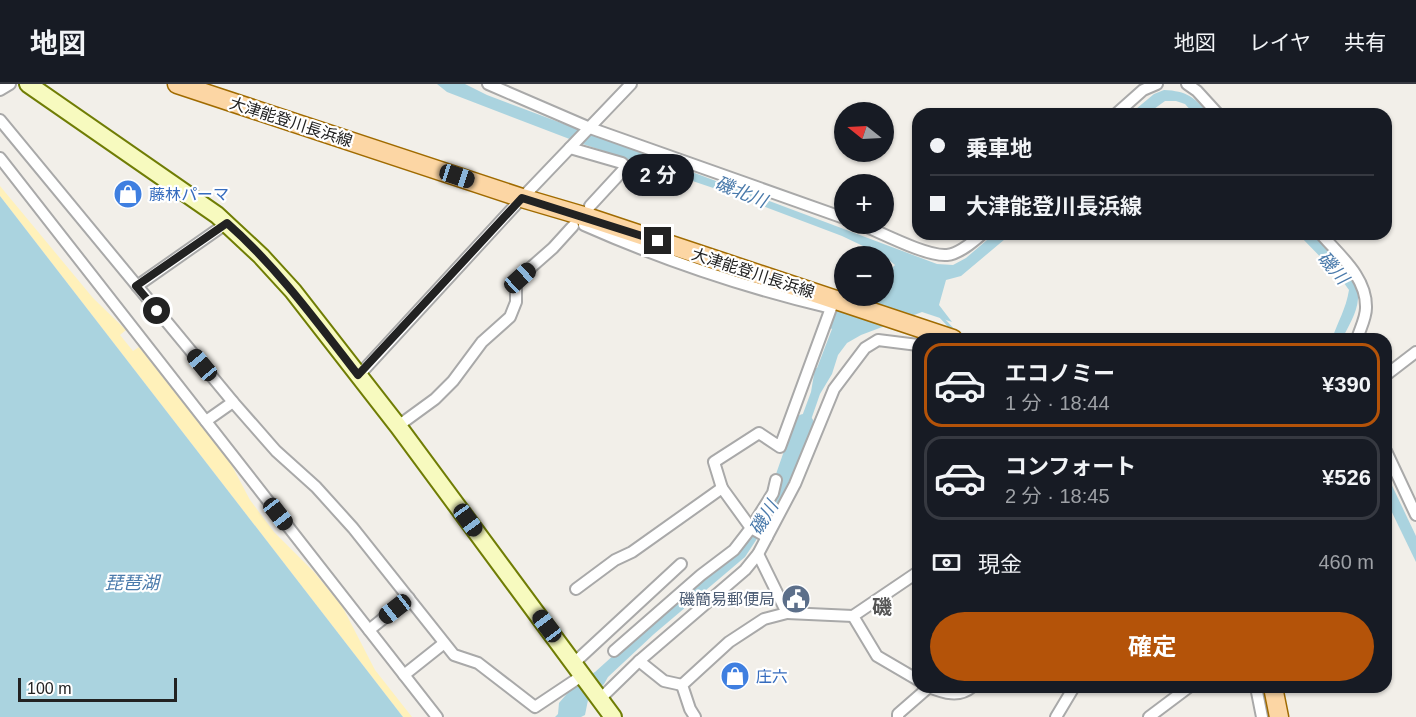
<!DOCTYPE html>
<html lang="ja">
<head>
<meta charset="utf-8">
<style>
  body { margin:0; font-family:Helvetica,"Noto Sans JP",sans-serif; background:#242831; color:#f1f3f6; height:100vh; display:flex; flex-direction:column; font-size:22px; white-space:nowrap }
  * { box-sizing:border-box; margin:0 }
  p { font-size:20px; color:#9ea1a6 }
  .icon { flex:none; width:33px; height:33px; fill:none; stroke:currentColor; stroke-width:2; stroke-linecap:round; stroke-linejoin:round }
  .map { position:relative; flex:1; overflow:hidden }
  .drawer { position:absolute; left:912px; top:249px; width:480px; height:360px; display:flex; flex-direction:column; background:#171b24; border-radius:18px; box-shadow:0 2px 4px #0004 }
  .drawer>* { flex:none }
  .guide { position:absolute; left:912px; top:24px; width:480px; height:132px; border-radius:18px; box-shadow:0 2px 4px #0004; display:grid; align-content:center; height:132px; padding:0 18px; background:#171b24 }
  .needle { width:39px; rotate:288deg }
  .controls { position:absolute; left:834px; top:18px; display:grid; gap:12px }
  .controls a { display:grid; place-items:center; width:60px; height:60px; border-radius:50%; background:#171b24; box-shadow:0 2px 4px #0004; font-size:30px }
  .scale { position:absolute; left:18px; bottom:15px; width:159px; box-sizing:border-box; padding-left:6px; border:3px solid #222; border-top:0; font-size:16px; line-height:21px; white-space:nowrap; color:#222; -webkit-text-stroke:4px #fff; paint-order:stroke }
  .end { position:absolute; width:27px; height:27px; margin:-14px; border:8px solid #222; background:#fff; box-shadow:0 0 0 3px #fff }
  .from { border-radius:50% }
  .bubble { position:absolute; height:42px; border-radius:21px; background:#171b24; box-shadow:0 2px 4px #0004; font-size:20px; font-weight:700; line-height:42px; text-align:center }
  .car { position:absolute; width:18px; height:36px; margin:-18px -9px; border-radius:8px; box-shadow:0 0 4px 2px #0007; background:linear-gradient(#222 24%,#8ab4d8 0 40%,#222 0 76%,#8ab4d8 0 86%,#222 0) }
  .guide b { display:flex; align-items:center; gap:21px; height:57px; font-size:22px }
  .guide b+b { border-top:2px solid #363941 }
  .guide i { width:15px; height:15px; background:#f1f3f6 }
  ul { padding:10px 0 0; list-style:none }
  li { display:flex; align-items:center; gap:18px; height:84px; margin:0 12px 9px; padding:0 6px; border:3px solid #363941; border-radius:18px }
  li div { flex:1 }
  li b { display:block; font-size:22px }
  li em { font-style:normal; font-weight:700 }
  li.selected { border-color:#b45309 }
  li>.icon { width:54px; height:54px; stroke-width:1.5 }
  .pay { display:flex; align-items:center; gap:15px; height:66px; padding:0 18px; font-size:22px }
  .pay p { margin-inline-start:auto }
  .primary-button { display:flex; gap:12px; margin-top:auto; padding:12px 18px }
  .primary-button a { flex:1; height:69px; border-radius:36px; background:#b45309; color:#fff; font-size:24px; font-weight:700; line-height:69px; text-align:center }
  header { display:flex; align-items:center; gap:36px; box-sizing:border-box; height:84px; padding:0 30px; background:#171b24; border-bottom:2px solid #363941 }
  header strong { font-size:28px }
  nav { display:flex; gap:33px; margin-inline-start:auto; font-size:21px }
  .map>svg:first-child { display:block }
</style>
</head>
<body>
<header>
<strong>地図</strong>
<nav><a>地図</a><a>レイヤ</a><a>共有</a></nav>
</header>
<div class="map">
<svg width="1416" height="633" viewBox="0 0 1416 633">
  <rect width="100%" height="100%" fill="#f2efe9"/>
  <path fill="#fff1ba" d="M0 102 93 214 126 246 120 251 133 267 139 263 230 378 250 416 274 448 314 488 342 522 375 586 412 633H403L0 112Z"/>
  <g fill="#aad3df">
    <path d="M437 0H465L487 11 937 180 953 181 966 174 994 150H1011L961 192 946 196 939 221 952 238 922 228 861 251 847 259 838 271 832 290 820 310 804 356 802 355 798 365 791 362 811 308 815 284H817L832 245 830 244 836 228 853 212H884V183L889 187 895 181 884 172 842 152 731 110 580 59 447 8Z"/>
    <path d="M1164 6C1187 7 1194 13 1209 30H1194L1185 20 1176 17H1165L1147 30H1130L1154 10Z"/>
    <path d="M0 112 403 633H0Z"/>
    <path d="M1298 150H1313C1326 165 1360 194 1358 215 1357 229 1348 243 1342 255H1332C1338 237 1346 225 1349 206L1339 192Z"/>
    <path d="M785 379 793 383 784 407 768 438 745 473 654 550 608 593 604 600 588 616 585 631 581 633H555L558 630 559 619 577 598 595 588 636 551 733 471 776 404Z"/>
    <path d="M1386 389 1416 452V478L1386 416Z"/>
  </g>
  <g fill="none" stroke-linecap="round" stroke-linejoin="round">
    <path stroke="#aad3df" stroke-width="3" d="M941 233 955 248"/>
    <path stroke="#aad3df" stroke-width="20" d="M781 406 804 340"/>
    <g stroke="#a9a9a9" stroke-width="14">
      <g id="street">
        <path d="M488 0 590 44 844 134"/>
        <path d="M1187 0 1197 7 1218 30"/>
        <path d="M0 6 10 0"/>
        <path d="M1116 30 1143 6 1157 0"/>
        <path d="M0 36 233 318 276 367 316 403 353 444 454 571 478 579 535 623 583 591"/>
        <path d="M570 64 622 79 626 83 590 122"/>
        <path d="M0 74 437 633"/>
        <path d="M860 140C880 148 927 173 947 171 959 170 973 158 982 150"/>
        <path d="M584 141C663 176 747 204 831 224L780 363 759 349 714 378 722 404"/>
        <path d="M1321 150C1339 171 1367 193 1366 224 1366 234 1360 245 1357 255"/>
        <path d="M137 202 227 139"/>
        <path d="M359 291 522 114 631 0"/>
        <path d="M1386 291 1416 268"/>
        <path d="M206 337 233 318"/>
        <path d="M398 342 435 315 453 297 482 258 510 233 516 218V200L520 193 553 164 573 142"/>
        <path d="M1386 367 1416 431"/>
        <path d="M758 470 787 529 853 532"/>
        <path d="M918 488 853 532 877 572 918 596"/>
        <path d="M576 505 615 476 632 468 722 404 751 444 767 453"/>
        <path d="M369 546 409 514"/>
        <path d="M614 567 701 491 734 466 751 444 773 409 776 396"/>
        <path d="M639 577 664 597 682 601"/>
        <path d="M574 579 681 480"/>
        <path d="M404 591 443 560"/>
        <path d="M1256 603 1262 633"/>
        <path d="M600 615 639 577 745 486 758 470 795 400 834 305 865 264 878 256 918 261"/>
        <path d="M695 633 690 625 682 601 729 558 764 535 787 529"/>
        <path d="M898 633V630L929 603C944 609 959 614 972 603"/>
        <path d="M1056 633 1074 603"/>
        <path d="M1149 633 1189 603"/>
      </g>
    </g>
    <g stroke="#707d05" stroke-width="20">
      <path id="secondary" d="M28 0 217 131 261 172 293 207 398 342 613 633"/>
    </g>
    <g stroke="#a06b00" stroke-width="21">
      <g id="primary">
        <path d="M177 0 522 114 590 134 953 255"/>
        <path d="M1273 603 1279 633"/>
      </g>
    </g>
    <use href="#street" stroke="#fff" stroke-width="10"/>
    <use href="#secondary" stroke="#f7fabf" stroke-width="16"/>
    <use href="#primary" stroke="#fcd6a4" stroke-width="18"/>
  </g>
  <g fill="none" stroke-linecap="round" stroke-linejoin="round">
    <path stroke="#222" stroke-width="8" d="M157 227 136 202 227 139C277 183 317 238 358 291L522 114 658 157"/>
  </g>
  <defs>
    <g id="shop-disc" transform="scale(1.5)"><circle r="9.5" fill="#3f7fe0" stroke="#fff"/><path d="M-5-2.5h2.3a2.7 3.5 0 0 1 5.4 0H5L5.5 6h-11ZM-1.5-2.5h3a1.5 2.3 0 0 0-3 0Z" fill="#fff"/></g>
    <g id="civic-disc" transform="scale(1.5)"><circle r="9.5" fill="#5c6f8a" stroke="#fff"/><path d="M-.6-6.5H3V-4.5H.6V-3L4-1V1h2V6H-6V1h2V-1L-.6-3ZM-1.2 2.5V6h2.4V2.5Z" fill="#fff"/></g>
  </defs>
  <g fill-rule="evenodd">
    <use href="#shop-disc" x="128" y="110"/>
    <use href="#civic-disc" x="796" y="515"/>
    <use href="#shop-disc" x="735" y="592"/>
  </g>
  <g text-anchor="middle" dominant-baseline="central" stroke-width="4.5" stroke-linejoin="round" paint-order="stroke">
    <g font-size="16" fill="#222" stroke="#fff">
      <text transform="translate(291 38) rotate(18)">大津能登川長浜線</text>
      <text transform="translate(753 189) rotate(18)">大津能登川長浜線</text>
    </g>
    <g font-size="16" fill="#366cbe" stroke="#fff" text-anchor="start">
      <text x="149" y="110">藤林パーマ</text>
      <text x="756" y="592">庄六</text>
    </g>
    <g font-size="16" fill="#4e5e75" stroke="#fff" text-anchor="end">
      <text x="775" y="515">磯簡易郵便局</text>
    </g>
    <g font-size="18" font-style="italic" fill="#4a7aab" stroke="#fff">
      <text transform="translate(741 108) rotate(22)">磯北川</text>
      <text transform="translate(1333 184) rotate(49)">磯川</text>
      <text transform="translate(764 434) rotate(-59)">磯川</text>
      <text x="132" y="499">琵琶湖</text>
    </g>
    <g font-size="20" font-weight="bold" fill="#555" stroke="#fff">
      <text x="882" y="523">磯</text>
    </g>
  </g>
</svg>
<div class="controls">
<a><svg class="needle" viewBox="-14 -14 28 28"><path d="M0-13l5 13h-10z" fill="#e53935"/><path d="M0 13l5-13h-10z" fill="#9ea1a6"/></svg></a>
<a>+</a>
<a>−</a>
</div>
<div class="scale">100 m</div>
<i class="end from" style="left:157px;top:227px"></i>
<i class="end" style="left:658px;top:157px"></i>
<div class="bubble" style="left:622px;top:70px;width:72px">2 分</div>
<i class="car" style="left:457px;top:92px;rotate:108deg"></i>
<i class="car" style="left:520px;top:194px;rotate:48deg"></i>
<i class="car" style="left:202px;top:281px;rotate:320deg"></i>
<i class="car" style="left:278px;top:430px;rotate:142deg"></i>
<i class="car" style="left:468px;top:436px;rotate:144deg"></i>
<i class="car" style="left:395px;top:525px;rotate:232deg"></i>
<i class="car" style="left:547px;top:542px;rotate:323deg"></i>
<div class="guide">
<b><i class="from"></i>乗車地</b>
<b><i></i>大津能登川長浜線</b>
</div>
<section class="drawer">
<ul>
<li class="selected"><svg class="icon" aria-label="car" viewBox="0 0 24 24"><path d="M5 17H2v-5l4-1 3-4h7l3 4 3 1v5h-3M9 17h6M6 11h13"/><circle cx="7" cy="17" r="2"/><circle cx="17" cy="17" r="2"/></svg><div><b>エコノミー</b><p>1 分 · 18:44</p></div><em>¥390</em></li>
<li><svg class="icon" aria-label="car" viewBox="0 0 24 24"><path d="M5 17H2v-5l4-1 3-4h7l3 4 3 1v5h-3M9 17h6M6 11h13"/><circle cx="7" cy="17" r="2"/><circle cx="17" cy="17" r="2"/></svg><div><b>コンフォート</b><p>2 分 · 18:45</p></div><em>¥526</em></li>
</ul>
<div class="pay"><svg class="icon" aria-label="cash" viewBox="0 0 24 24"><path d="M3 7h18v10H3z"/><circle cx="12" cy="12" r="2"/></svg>現金<p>460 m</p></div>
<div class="primary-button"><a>確定</a></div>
</section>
</div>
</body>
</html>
